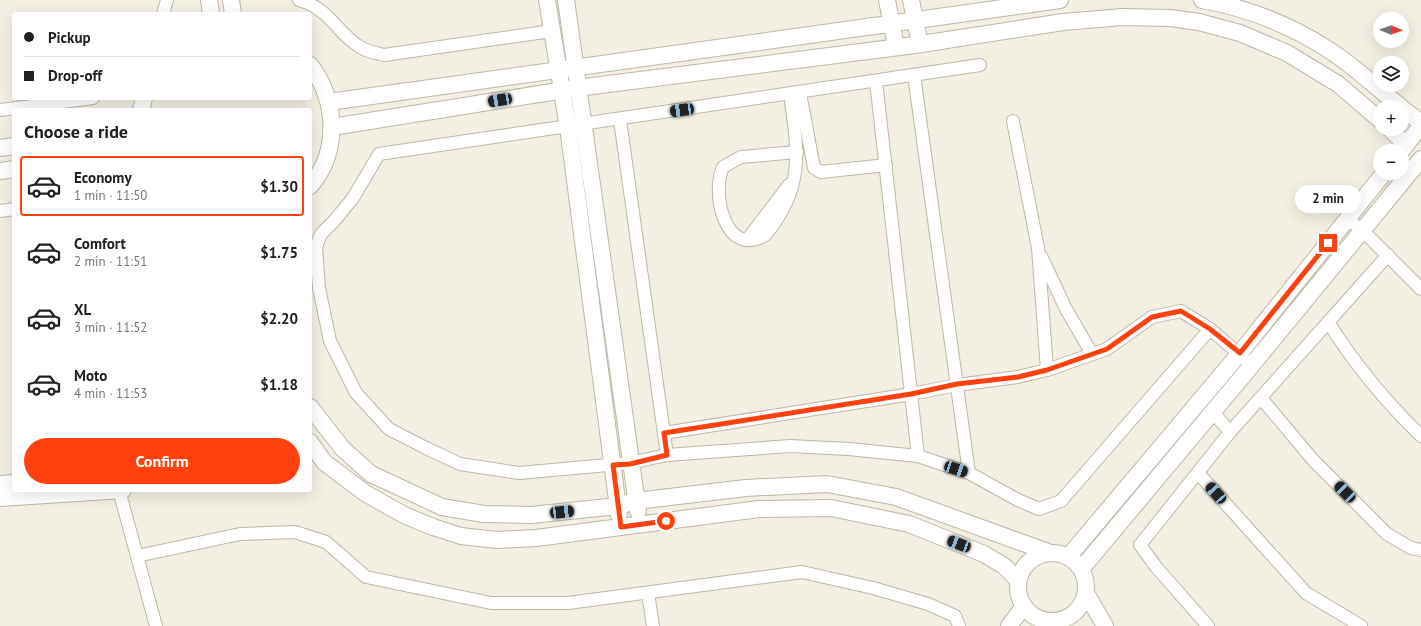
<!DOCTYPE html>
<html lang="en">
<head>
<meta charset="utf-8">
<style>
  body { margin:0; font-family:"PT Sans",sans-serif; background:#f6f6f6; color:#202124; height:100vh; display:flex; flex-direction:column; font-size:15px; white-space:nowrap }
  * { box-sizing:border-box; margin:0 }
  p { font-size:13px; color:#757577 }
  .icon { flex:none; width:22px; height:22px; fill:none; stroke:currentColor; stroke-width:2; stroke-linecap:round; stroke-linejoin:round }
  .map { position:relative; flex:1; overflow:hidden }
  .sheet { position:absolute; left:12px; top:108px; width:300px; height:384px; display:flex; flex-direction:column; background:#fff; border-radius:4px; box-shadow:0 4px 16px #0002 }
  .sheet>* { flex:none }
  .hud { position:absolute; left:12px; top:12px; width:300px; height:88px; border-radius:4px; box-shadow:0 4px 16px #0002; display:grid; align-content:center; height:88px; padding:0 12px; background:#fff }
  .needle { width:26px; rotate:91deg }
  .buttons { position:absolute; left:1373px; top:12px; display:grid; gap:8px }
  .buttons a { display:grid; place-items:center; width:36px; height:36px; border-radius:50%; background:#fff; box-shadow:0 4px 16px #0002; font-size:20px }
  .end { position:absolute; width:18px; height:18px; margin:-9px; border:5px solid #ff420d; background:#fff; box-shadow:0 0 0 2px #fff }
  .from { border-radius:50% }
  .bubble { position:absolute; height:28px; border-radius:14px; background:#fff; box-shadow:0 4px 16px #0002; font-size:13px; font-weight:800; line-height:28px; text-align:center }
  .car { position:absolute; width:12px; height:24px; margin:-12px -6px; border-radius:5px; box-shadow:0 0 3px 1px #0007; background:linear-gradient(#222 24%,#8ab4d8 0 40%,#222 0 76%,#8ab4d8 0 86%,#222 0) }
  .hud b { display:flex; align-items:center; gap:14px; height:38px; font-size:15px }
  .hud b+b { border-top:1px solid #e0e0e0 }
  .hud i { width:10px; height:10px; background:#202124 }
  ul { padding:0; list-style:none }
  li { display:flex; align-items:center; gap:12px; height:60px; margin:0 8px 6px; padding:0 4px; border:2px solid transparent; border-radius:4px }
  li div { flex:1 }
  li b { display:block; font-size:15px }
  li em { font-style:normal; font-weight:800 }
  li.active { border-color:#ff420d }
  li>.icon { width:36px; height:36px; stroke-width:1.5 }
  h2 { padding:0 12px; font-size:18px; line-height:48px }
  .action { display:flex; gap:8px; margin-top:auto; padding:8px 12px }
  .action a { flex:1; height:46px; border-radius:24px; background:#ff420d; color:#fff; font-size:16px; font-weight:800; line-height:46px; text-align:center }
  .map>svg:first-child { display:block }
</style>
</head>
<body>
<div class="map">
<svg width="1421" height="626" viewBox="0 0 1421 626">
  <rect width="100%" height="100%" fill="#f3efe2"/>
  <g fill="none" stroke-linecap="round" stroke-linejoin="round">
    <g stroke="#bfb7a4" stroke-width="14">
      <g id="minor">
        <path d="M299 0C329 8 337 33 360 47 368 52 376 53 384 55L552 31"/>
        <path d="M163 14 167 0"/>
        <path d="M980 65 379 154 353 198 334 221 321 234 316 247 319 288 330 341 356 393 389 429 426 448 460 464 519 473 630 463 667 455 790 446 849 449 918 456 969 473 1018 500 1039 509 1061 501 1210 329"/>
        <path d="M914 75 969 473"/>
        <path d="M876 81 918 456"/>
        <path d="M800 93 814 168 821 172 886 165"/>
        <path d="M790 94C798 151 805 188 765 235 725 259 711 193 723 167L741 157 797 152"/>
        <path d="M0 110 93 98"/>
        <path d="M620 120 667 455"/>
        <path d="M1013 121 1038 248 1047 370"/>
        <path d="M0 211 14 209"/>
        <path d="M1347 219 1362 230 1421 289"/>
        <path d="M747 240 789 185"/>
        <path d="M1041 256 1066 309 1092 354"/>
        <path d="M1328 322C1354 363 1386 402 1421 436"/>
        <path d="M1261 398 1313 460 1387 534 1411 548 1421 550"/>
        <path d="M1212 411 1230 432"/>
        <path d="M664 433 911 394 957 385 1018 377 1047 370 1107 349 1152 317 1181 311 1210 329 1252 365"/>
        <path d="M1198 473 1306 593 1361 626"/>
        <path d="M119 490 156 626"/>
        <path d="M137 556 240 534 295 532 326 542 366 577 491 603H568L802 572 873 588 928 604 955 616 959 626"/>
        <path d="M648 593 653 626"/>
        <path d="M1208 626 1157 568 1140 545 1230 432 1388 255"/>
      </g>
    </g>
    <g stroke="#bfb7a4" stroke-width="18">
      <g id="tertiary">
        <path d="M209 0 211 14"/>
        <path d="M231 0 233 14"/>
        <path d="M547 0 568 127 619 515"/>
        <path d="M566 0 638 511"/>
        <path d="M887 0 896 47"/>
        <path d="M911 0 920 44"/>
        <path d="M1202 0C1248 8 1289 24 1329 50 1354 66 1377 88 1401 107"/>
        <path d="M310 65C337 100 340 152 310 186"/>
        <path d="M329 102 1060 0"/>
        <path d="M1402 108 1421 123"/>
        <path d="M141 110 144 98"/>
        <path d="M332 127 577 88 915 45 1063 22 1123 17 1170 18 1199 22 1240 33 1287 53 1338 84 1380 120"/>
        <path d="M1390 129 1406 145"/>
        <path d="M0 148 14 146"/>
        <path d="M1401 151 1421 126"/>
        <path d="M0 171 14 169"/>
        <path d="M310 407 343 449 371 474 442 507 484 514 531 515 618 506 636 501 746 488 827 484 896 497 1048 552"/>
        <path d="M310 442 324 462 365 493 404 515 433 527 461 536 497 540 536 538 759 509 831 508 909 524 984 554 1004 566 1018 580"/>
        <path d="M0 484 14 483"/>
        <path d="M0 498 123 490"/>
        <circle cx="1052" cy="587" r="34"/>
        <path d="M1069 556 1240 353 1384 173"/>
        <path d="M1082 568 1252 365 1421 159"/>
        <path d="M1086 593 1105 626"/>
        <path d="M1009 626 1024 606"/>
      </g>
    </g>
    <use href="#minor" stroke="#fff" stroke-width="12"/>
    <use href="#tertiary" stroke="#fff" stroke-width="16"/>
  </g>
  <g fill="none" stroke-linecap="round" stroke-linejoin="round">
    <path stroke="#ff420d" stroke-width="5" d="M666 521 621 527 613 465 630 464 667 455 664 433 911 394 957 384 1018 377 1047 370 1107 349 1152 317 1181 311 1210 329 1240 353 1328 243"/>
  </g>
</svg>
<div class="buttons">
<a><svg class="needle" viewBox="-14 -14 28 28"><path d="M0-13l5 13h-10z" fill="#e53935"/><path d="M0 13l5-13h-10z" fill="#757577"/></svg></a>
<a><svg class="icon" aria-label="layers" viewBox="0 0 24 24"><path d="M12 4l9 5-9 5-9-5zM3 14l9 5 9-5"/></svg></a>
<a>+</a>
<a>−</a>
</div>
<i class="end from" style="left:666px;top:521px"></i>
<i class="end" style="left:1328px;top:243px"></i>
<div class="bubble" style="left:1295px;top:185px;width:66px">2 min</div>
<i class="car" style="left:500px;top:100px;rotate:261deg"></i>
<i class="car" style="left:682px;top:110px;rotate:262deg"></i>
<i class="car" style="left:956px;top:469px;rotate:108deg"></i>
<i class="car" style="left:1345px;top:492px;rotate:315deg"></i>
<i class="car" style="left:1216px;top:493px;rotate:318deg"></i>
<i class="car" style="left:562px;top:512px;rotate:84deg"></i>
<i class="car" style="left:959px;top:544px;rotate:291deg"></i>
<div class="hud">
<b><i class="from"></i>Pickup</b>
<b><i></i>Drop-off</b>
</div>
<section class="sheet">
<h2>Choose a ride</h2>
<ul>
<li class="active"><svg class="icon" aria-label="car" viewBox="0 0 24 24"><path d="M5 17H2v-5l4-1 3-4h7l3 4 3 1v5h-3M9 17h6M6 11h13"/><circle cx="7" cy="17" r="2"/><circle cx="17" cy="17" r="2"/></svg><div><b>Economy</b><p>1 min · 11:50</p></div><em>$1.30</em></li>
<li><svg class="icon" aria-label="car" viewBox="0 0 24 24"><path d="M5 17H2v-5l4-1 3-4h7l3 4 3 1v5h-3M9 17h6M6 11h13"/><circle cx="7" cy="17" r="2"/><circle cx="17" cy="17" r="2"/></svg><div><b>Comfort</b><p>2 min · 11:51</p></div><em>$1.75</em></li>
<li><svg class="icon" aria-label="car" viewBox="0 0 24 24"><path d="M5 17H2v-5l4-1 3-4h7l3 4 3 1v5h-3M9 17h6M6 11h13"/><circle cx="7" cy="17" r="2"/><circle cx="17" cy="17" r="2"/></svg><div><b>XL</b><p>3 min · 11:52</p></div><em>$2.20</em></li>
<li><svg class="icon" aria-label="car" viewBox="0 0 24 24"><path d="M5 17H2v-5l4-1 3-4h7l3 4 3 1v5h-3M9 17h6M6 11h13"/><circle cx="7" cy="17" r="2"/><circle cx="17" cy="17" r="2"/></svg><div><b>Moto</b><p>4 min · 11:53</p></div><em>$1.18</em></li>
</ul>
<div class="action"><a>Confirm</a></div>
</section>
</div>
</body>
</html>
